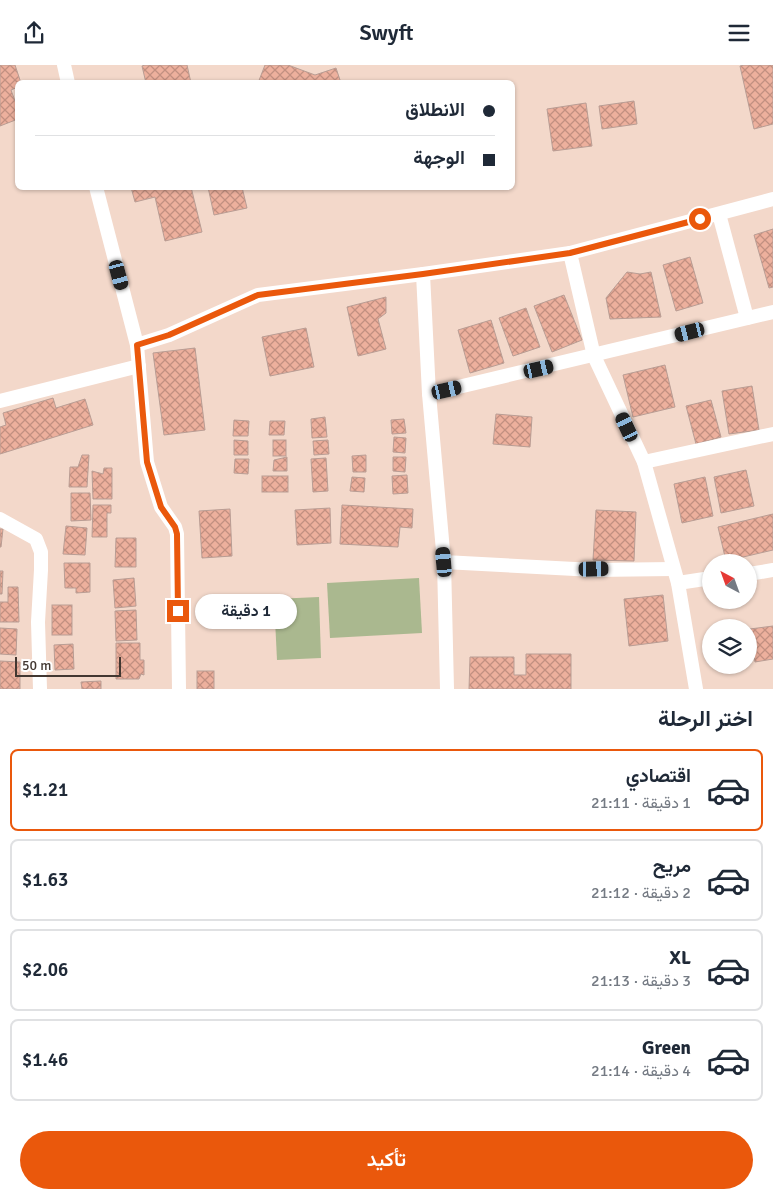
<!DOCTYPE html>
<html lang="ar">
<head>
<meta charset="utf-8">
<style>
  body { margin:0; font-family:Signika,Vazirmatn,sans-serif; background:#f6f6f7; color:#1f2937; direction:rtl; height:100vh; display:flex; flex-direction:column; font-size:19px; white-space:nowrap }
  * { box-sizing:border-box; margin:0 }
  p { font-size:16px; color:#747a83 }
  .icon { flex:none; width:28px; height:28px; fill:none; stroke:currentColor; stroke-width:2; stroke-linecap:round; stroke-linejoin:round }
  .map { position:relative; height:624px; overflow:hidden; direction:ltr }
  .sheet { display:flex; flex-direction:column; background:#fff; flex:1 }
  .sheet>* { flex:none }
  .banner { position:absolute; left:15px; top:15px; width:500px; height:110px; border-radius:8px; box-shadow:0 1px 4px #0004; direction:rtl; display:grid; align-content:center; height:110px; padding:0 20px; background:#fff }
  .needle { width:32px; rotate:319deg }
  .buttons { position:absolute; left:702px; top:489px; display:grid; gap:10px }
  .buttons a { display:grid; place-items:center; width:55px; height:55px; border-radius:50%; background:#fff; box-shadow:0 1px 4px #0004; font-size:25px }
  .scale { position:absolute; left:15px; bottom:12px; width:106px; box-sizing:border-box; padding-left:5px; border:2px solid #423731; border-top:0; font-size:14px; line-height:18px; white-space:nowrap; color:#423731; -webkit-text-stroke:4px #fff; paint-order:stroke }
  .end { position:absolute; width:22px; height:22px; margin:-11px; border:6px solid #ea580c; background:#fff; box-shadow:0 0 0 2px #fff }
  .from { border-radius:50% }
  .bubble { position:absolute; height:35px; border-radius:18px; background:#fff; box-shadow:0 1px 4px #0004; font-size:16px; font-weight:600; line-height:35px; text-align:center; direction:rtl }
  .car { position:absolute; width:15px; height:30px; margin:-15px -8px; border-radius:6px; box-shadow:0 0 4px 1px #0007; background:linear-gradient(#222 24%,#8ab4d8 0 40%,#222 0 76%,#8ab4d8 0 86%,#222 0) }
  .banner b { display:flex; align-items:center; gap:18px; height:48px; font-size:19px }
  .banner b+b { border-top:1px solid #e0e1e3 }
  .banner i { width:12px; height:12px; background:#1f2937 }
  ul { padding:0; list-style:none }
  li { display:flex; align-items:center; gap:15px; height:82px; margin:0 10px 8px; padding:0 10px; border:2px solid #e0e1e3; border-radius:8px }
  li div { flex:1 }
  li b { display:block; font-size:19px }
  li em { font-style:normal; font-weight:600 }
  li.active { border-color:#ea580c }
  li>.icon { width:45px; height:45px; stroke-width:1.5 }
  h2 { padding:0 20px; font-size:22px; line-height:60px }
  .action { display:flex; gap:10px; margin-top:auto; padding:10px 20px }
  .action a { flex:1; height:58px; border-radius:30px; background:#ea580c; color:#fff; font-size:20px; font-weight:600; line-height:58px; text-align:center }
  header { display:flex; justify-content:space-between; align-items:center; height:65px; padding:0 20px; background:#fff; font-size:22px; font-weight:600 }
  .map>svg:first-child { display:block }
</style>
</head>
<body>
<header><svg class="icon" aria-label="menu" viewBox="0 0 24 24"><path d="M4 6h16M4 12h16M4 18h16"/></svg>Swyft<svg class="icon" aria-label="share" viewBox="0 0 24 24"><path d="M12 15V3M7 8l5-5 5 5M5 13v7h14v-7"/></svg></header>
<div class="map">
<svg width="773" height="624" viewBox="0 0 773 624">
  <defs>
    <pattern id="building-cross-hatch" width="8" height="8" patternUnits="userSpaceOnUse" patternTransform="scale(1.25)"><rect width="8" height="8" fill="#edb09d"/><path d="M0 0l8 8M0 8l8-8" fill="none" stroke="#c29081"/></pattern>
  </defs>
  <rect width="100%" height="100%" fill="#f3d8ca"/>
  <g fill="#aab88f">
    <path d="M419 513 422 568 330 573 327 518Z"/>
    <path d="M319 532 321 593 277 595 274 534Z"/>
  </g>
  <g fill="url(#building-cross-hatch)" stroke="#b99d94">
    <path d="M0 0H15L21 18H18V22L11 25 15 36 18 37V54L0 61Z"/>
    <path d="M145 0H187L191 18H146L142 1Z"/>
    <path d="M265 0H288L315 10 336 3 341 18H258Z"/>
    <path d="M744 0H773V59L754 64 740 1Z"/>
    <path d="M634 36 637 59 602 64 599 41Z"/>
    <path d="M586 38 592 81 553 86 547 44Z"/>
    <path d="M131 122H191L202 167 165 176 155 132 135 137Z"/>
    <path d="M208 122H242L247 143 214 150Z"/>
    <path d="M773 164V222L769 223 754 170Z"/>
    <path d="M690 192 703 238 676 246 663 200Z"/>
    <path d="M627 207 640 209 651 207 661 252 610 254 606 233Z"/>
    <path d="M564 230 582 275 552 287 534 241Z"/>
    <path d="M386 232V248L378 254 386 284 358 291 347 242Z"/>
    <path d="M526 243 540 282 513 291 499 253Z"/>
    <path d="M491 255 504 298 470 308 458 265Z"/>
    <path d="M306 263 314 302 270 311 262 272Z"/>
    <path d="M195 283 205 365 164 370 153 288Z"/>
    <path d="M665 300 675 342 633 352 623 310Z"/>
    <path d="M752 321 759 365 729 369 722 326Z"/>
    <path d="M53 333 56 343 85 334 93 360 0 389V362L6 360 3 348Z"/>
    <path d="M711 335 721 372 696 379 686 341Z"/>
    <path d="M496 349 532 352 530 382 493 379Z"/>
    <path d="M325 352 327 372 312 373 311 354Z"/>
    <path d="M404 354 406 368 392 369 391 355Z"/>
    <path d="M234 355 249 356 248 371H233Z"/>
    <path d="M270 356H285L284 370H269Z"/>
    <path d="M394 372 406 373 405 388 393 387Z"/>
    <path d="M234 375 248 376V390H234Z"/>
    <rect x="273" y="375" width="13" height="16"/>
    <path d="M328 375 329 389 314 390 313 376Z"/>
    <path d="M82 390H89L87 422H69L70 402H78Z"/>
    <path d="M366 390V407H353L352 391Z"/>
    <path d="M287 392V406H273L274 395Z"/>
    <path d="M393 392H406L405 407 393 406Z"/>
    <path d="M326 393 328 426 313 427 311 394Z"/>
    <path d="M235 394H249L248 409 234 408Z"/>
    <path d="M104 403H112V434H93L92 406 103 409Z"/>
    <path d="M746 405 754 441 721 448 714 412Z"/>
    <path d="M407 410 408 428 393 429 392 411Z"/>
    <rect x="262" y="411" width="26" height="16"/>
    <path d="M352 412 365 413 364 427 350 426Z"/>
    <path d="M705 412 713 451 682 458 674 419Z"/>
    <path d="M71 428H90L91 455 71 456Z"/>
    <path d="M93 440H111V448H107V472H92Z"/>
    <path d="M342 440 413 444 412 463 400 462 398 482 340 479Z"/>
    <path d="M330 443 331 478 297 480 295 445Z"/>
    <path d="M230 444 232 491 202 493 199 446Z"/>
    <path d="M596 445 636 447 634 496 593 495Z"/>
    <path d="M773 449V485L726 496 718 462Z"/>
    <path d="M66 461 87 463 85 490 63 489Z"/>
    <path d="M0 464H3L1 482H0Z"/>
    <path d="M116 473H136V502H115Z"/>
    <path d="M64 498H90V527L76 528V523H65Z"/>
    <path d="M0 506H3L2 529H0Z"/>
    <path d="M134 513 136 541 115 543 113 515Z"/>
    <path d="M8 522H18L19 557H0V537H8Z"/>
    <path d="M663 530 668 576 629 581 624 534Z"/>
    <path d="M242 531V546L224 547V532Z"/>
    <rect x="52" y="540" width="20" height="30"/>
    <path d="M136 545 137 575 116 576 115 546Z"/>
    <path d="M773 561V594L755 597 750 564Z"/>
    <path d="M0 563 17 564 16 590 0 589Z"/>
    <path d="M116 578H140V595H144V610L141 609 139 614H116Z"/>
    <path d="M73 579 74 604 55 605 54 580Z"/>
    <path d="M526 589H571V624H469L470 592H514V610H526Z"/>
    <path d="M0 596 20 597V624H0Z"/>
    <rect x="197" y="606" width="17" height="18"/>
    <path d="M101 616V624H82L81 617Z"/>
  </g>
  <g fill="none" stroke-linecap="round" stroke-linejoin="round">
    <g stroke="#fff" stroke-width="14">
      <path d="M64 0 68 18"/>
      <path d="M96 122 137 280 147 397 161 442 175 462 177 469 179 624"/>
      <path d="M719 149 747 253"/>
      <path d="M570 188 594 291 644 397 660 454 678 518 696 624"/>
      <path d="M423 209 429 329 444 497 447 624"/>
      <path d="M137 280 169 270 258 230 423 209 570 188 773 134"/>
      <path d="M429 329 773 247"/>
      <path d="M0 336 139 301"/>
      <path d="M644 397 773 369"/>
      <path d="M0 454 36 474 41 487V505L38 557 40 624"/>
      <path d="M444 497 594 505 673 504"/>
      <path d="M749 509 773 505"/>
      <path d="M678 518 711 513"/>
    </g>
  </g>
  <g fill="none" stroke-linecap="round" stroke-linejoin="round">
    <path stroke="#ea580c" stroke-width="6" d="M178 546 177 469 175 462 161 442 147 397 137 280 169 270 258 230 423 209 570 188 700 154"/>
  </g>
</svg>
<div class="buttons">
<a><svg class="needle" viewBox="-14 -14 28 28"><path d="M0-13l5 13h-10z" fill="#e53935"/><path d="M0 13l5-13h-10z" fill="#747a83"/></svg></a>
<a><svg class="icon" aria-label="layers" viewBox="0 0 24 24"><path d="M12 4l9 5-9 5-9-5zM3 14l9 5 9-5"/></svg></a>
</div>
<div class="scale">50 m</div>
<i class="end from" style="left:700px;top:154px"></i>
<i class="end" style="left:178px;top:546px"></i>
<div class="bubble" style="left:195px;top:529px;width:102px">1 دقيقة</div>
<i class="car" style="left:119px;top:210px;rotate:165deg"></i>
<i class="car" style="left:690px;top:267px;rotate:256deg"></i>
<i class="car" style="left:539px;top:304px;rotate:77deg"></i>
<i class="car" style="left:447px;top:325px;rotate:77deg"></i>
<i class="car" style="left:627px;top:362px;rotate:335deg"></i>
<i class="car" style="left:444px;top:497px;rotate:355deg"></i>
<i class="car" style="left:594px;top:504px;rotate:89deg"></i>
<div class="banner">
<b><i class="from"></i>الانطلاق</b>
<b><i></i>الوجهة</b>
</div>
</div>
<section class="sheet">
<h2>اختر الرحلة</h2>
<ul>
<li class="active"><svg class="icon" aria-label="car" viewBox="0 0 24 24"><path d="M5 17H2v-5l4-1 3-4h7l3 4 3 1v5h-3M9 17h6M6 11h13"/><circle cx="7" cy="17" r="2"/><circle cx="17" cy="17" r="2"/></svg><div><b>اقتصادي</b><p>1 دقيقة · 21:11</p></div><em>$1.21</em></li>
<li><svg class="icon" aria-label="car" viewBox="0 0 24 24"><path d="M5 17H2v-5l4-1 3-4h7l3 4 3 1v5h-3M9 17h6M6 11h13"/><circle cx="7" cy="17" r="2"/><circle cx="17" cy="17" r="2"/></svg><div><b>مريح</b><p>2 دقيقة · 21:12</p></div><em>$1.63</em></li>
<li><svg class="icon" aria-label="car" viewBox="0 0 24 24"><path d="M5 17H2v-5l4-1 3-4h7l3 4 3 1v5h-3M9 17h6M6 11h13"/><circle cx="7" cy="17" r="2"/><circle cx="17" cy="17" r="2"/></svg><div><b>XL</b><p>3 دقيقة · 21:13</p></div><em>$2.06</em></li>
<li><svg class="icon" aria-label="car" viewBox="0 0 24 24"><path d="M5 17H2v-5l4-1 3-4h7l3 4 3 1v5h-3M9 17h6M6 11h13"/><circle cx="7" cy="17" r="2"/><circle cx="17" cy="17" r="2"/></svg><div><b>Green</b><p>4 دقيقة · 21:14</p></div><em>$1.46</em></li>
</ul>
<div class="action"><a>تأكيد</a></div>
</section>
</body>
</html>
